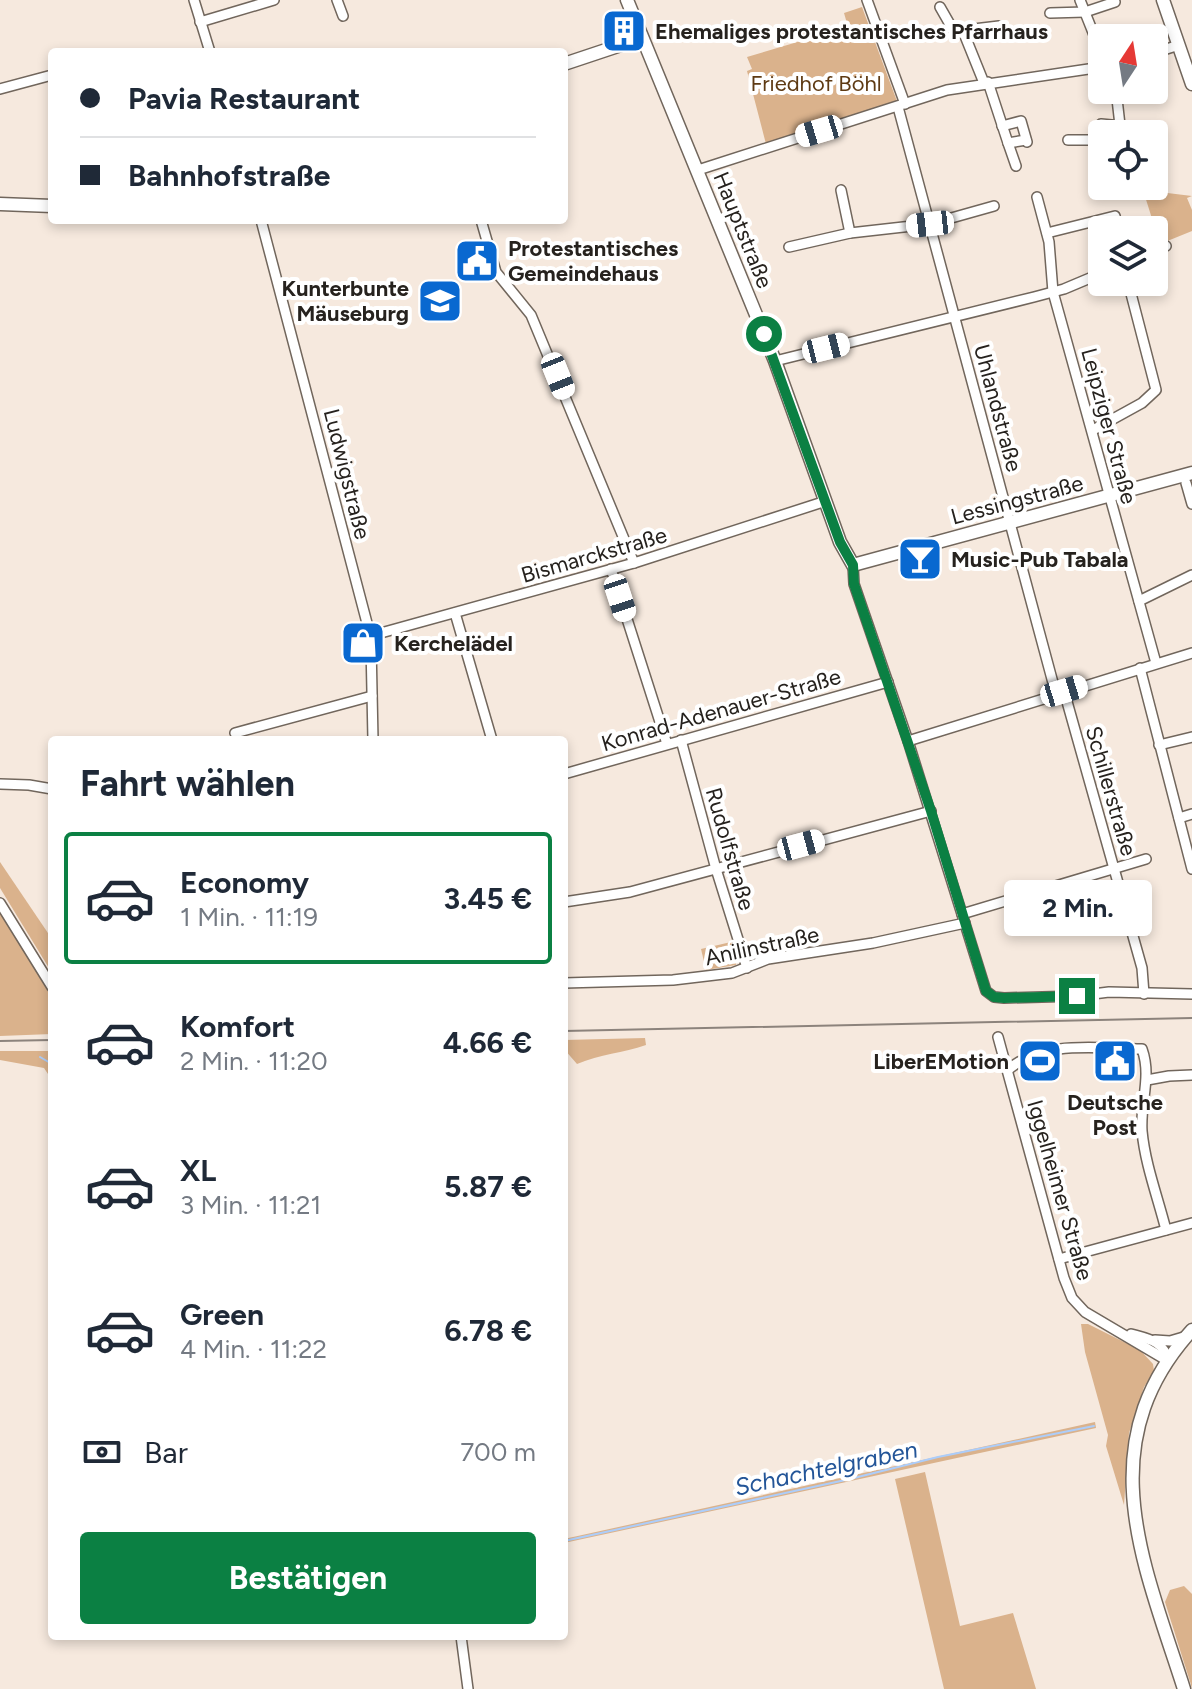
<!DOCTYPE html>
<html lang="de">
<head>
<meta charset="utf-8">
<style>
  body { margin:0; font-family:Figtree,sans-serif; background:#f6f6f7; color:#1f2937; height:100vh; display:flex; flex-direction:column; font-size:30px; white-space:nowrap }
  * { box-sizing:border-box; margin:0 }
  p { font-size:26px; color:#747a83 }
  .icon { flex:none; width:44px; height:44px; fill:none; stroke:currentColor; stroke-width:2; stroke-linecap:round; stroke-linejoin:round }
  .map { position:relative; flex:1; overflow:hidden }
  .sheet { position:absolute; left:48px; top:736px; width:520px; height:904px; display:flex; flex-direction:column; background:#fff; border-radius:8px; box-shadow:0 4px 12px #0003 }
  .sheet>* { flex:none }
  .banner { position:absolute; left:48px; top:48px; width:520px; height:176px; border-radius:8px; box-shadow:0 4px 12px #0003; display:grid; align-content:center; height:176px; padding:0 32px; background:#fff }
  .needle { width:52px; rotate:12deg }
  .controls { position:absolute; left:1088px; top:24px; display:grid; gap:16px }
  .controls a { display:grid; place-items:center; width:80px; height:80px; border-radius:8px; background:#fff; box-shadow:0 4px 12px #0003; font-size:40px }
  .end { position:absolute; width:36px; height:36px; margin:-18px; border:10px solid #0b8043; background:#fff; box-shadow:0 0 0 4px #fff }
  .from { border-radius:50% }
  .bubble { position:absolute; height:56px; border-radius:8px; background:#fff; box-shadow:0 4px 12px #0003; font-size:26px; font-weight:700; line-height:56px; text-align:center }
  .car { position:absolute; width:24px; height:48px; margin:-24px -12px; border-radius:10px; box-shadow:0 0 6px 2px #0007; background:linear-gradient(#fff 24%,#345 0 40%,#fff 0 76%,#345 0 86%,#fff 0) }
  .banner b { display:flex; align-items:center; gap:28px; height:76px; font-size:30px }
  .banner b+b { border-top:2px solid #e0e1e3 }
  .banner i { width:20px; height:20px; background:#1f2937 }
  ul { padding:0; list-style:none }
  li { display:flex; align-items:center; gap:24px; height:132px; margin:0 16px 12px; padding:0 16px; border:4px solid transparent; border-radius:8px }
  li div { flex:1 }
  li b { display:block; font-size:30px }
  li em { font-style:normal; font-weight:700 }
  li.selected { border-color:#0b8043 }
  li>.icon { width:72px; height:72px; stroke-width:1.5 }
  h2 { padding:0 32px; font-size:36px; line-height:96px }
  .pay { display:flex; align-items:center; gap:20px; height:88px; padding:0 32px; font-size:30px }
  .pay p { margin-inline-start:auto }
  .action { display:flex; gap:16px; margin-top:auto; padding:16px 32px }
  .action a { flex:1; height:92px; border-radius:8px; background:#0b8043; color:#fff; font-size:32px; font-weight:700; line-height:92px; text-align:center }
  .map>svg:first-child { display:block }
</style>
</head>
<body>
<div class="map">
<svg width="1192" height="1689" viewBox="0 0 1192 1689">
  <rect width="100%" height="100%" fill="#f6e9de"/>
  <g fill="#dab28c">
    <path d="M862 7 898 104 766 144 747 71 752 69 747 57 848 27 844 13Z"/>
    <path d="M1143 190 1192 196 1187 198 1192 210V231L1160 244Z"/>
    <path d="M0 862 52 939V973L0 888Z"/>
    <path d="M0 911 52 998V1034L0 1036Z"/>
    <path d="M731 942 736 965 706 970 701 949Z"/>
    <path d="M645 1038 646 1045C623 1053 600 1054 577 1064L564 1049V1040Z"/>
    <path d="M0 1051H52V1080L44 1068 0 1060Z"/>
    <path d="M1081 1324H1088L1140 1350 1153 1364 1154 1371 1144 1387 1129 1433 1124 1505 1106 1446 1108 1435 1085 1352Z"/>
    <path d="M1095 1422 1096 1428 564 1543V1539Z"/>
    <path d="M925 1472 960 1626 1013 1613 1036 1689H944L895 1479Z"/>
    <path d="M1184 1586 1192 1594V1688L1165 1602 1170 1590Z"/>
  </g>
  <g fill="none" stroke-linecap="round" stroke-linejoin="round">
    <g stroke="#accdfa" stroke-width="2">
      <path d="M40 1057 52 1064"/>
      <path d="M564 1541 850 1479 938 1457 1094 1426"/>
    </g>
    <g stroke="#71665c" stroke-width="12">
      <g id="street">
        <path d="M194 0 210 52"/>
        <path d="M337 0 343 16"/>
        <path d="M867 0 905 104"/>
        <path d="M1080 0 1102 55"/>
        <path d="M940 7 952 28 957 31 999 26"/>
        <path d="M1050 13 1085 12 1115 2"/>
        <path d="M200 22 274 0"/>
        <path d="M963 31 984 83"/>
        <path d="M1154 53 1179 45"/>
        <path d="M988 82 1008 143 1026 140"/>
        <path d="M0 89 52 75"/>
        <path d="M1116 90 1121 134"/>
        <path d="M898 107 1056 694"/>
        <path d="M1002 126 1021 121 1027 142"/>
        <path d="M1102 139 1101 124 1122 126"/>
        <path d="M1068 140H1101"/>
        <path d="M1154 140H1157"/>
        <path d="M1008 143 1016 166"/>
        <path d="M698 170 947 90 1102 67"/>
        <path d="M841 190 850 233"/>
        <path d="M1037 197 1049 242 1053 292 1156 663"/>
        <path d="M261 220 367 623 371 644 373 740"/>
        <path d="M481 220 496 272 531 315 634 563"/>
        <path d="M1047 233 1115 216 1118 230"/>
        <path d="M789 247 850 233 930 224 994 206"/>
        <path d="M1154 251 1166 246"/>
        <path d="M775 361 1034 297 1064 289 1102 273"/>
        <path d="M1093 430 1142 403 1156 390 1128 282"/>
        <path d="M1186 483 1192 504"/>
        <path d="M853 565 854 584 908 741 986 991 994 997 1004 998 1077 996 1109 992 1192 994"/>
        <path d="M611 569 667 744"/>
        <path d="M1139 601 1192 575"/>
        <path d="M455 613 492 740"/>
        <path d="M370 636 634 563 826 501"/>
        <path d="M1140 668 1192 869"/>
        <path d="M1064 691 1142 968 1144 994"/>
        <path d="M235 733 372 696"/>
        <path d="M681 740 716 869 747 968"/>
        <path d="M908 741 1192 653"/>
        <path d="M1159 745 1192 737"/>
        <path d="M564 774 888 682"/>
        <path d="M0 784 29 785 52 789"/>
        <path d="M1179 818 1192 814"/>
        <path d="M564 902 630 892 931 811"/>
        <path d="M0 903 52 987"/>
        <path d="M962 914 1146 859"/>
        <path d="M564 983 673 980 732 973 768 959 873 943 965 923"/>
        <path d="M998 1037 1064 1278 1072 1298 1085 1312 1168 1361"/>
        <path d="M1008 1070C1043 1039 1099 1049 1142 1049 1152 1077 1140 1102 1142 1131 1145 1164 1158 1198 1166 1230"/>
        <path d="M1147 1080 1169 1076 1192 1075"/>
        <path d="M1059 1259 1192 1223"/>
        <path d="M1131 1334C1149 1339 1164 1341 1168 1361"/>
        <path d="M1155 1340 1170 1341 1187 1336"/>
        <path d="M461 1636 468 1689"/>
      </g>
    </g>
    <g stroke="#71665c" stroke-width="15">
      <g id="secondary">
        <path d="M627 0 775 361 840 542 853 565 1192 473"/>
        <path d="M1163 0 1192 84"/>
        <path d="M564 64 642 38"/>
        <path d="M0 204 52 206"/>
        <path d="M1184 1689C1144 1564 1088 1444 1192 1330"/>
      </g>
    </g>
    <use href="#street" stroke="#fff" stroke-width="9"/>
    <use href="#secondary" stroke="#fff" stroke-width="12"/>
    <g stroke="#8c837c" stroke-width="2">
      <path d="M564 1031 1192 1018"/>
      <path d="M0 1041 52 1040"/>
    </g>
  </g>
  <g fill="none" stroke-linecap="round" stroke-linejoin="round">
    <path stroke="#0b8043" stroke-width="10" d="M764 334 840 542 853 565 854 584 931 811 986 991 994 997 1004 998 1077 996"/>
  </g>
  <defs>
    <g id="building-square" transform="scale(2.3)"><rect x="-9" y="-9" width="18" height="18" rx="4" fill="#0968d0" stroke="#fff"/><path d="M-4-6H4V6H1V3H-1V6H-4ZM-2.5-4.3h1.7v1.8h-1.7ZM.8-4.3h1.7v1.8H.8ZM-2.5-1h1.7V.8h-1.7ZM.8-1h1.7V.8H.8Z" fill="#fff"/></g>
    <g id="civic-square" transform="scale(2.3)"><rect x="-9" y="-9" width="18" height="18" rx="4" fill="#0968d0" stroke="#fff"/><path d="M-.6-6.5H3V-4.5H.6V-3L4-1V1h2V6H-6V1h2V-1L-.6-3ZM-1.2 2.5V6h2.4V2.5Z" fill="#fff"/></g>
    <g id="school-square" transform="scale(2.3)"><rect x="-9" y="-9" width="18" height="18" rx="4" fill="#0968d0" stroke="#fff"/><path d="M0-5L7-2L0 1L-7-2ZM-4 1L0 2.5L4 1V4Q0 6-4 4Z" fill="#fff"/></g>
    <g id="bar-square" transform="scale(2.3)"><rect x="-9" y="-9" width="18" height="18" rx="4" fill="#0968d0" stroke="#fff"/><path d="M-6-5H6L.8 .8V4.5H3.5V6h-7V4.5H-.8V.8Z" fill="#fff"/></g>
    <g id="shop-square" transform="scale(2.3)"><rect x="-9" y="-9" width="18" height="18" rx="4" fill="#0968d0" stroke="#fff"/><path d="M-5-2.5h2.3a2.7 3.5 0 0 1 5.4 0H5L5.5 6h-11ZM-1.5-2.5h3a1.5 2.3 0 0 0-3 0Z" fill="#fff"/></g>
    <g id="stadium-square" transform="scale(2.3)"><rect x="-9" y="-9" width="18" height="18" rx="4" fill="#0968d0" stroke="#fff"/><path d="M0-5a6.5 5 0 1 0 0 10a6.5 5 0 1 0 0-10ZM-3.5-1.8h7v3.6h-7Z" fill="#fff"/></g>
  </defs>
  <g fill-rule="evenodd">
    <use href="#building-square" x="624" y="31"/>
    <use href="#civic-square" x="477" y="261"/>
    <use href="#school-square" x="440" y="301"/>
    <use href="#bar-square" x="920" y="559"/>
    <use href="#shop-square" x="363" y="643"/>
    <use href="#stadium-square" x="1040" y="1061"/>
    <use href="#civic-square" x="1115" y="1061"/>
  </g>
  <g text-anchor="middle" dominant-baseline="central" stroke-width="8" stroke-linejoin="round" paint-order="stroke">
    <g font-size="22" font-weight="bold" fill="#26221e" stroke="#fff" text-anchor="start">
      <text x="655" y="31">Ehemaliges protestantisches Pfarrhaus</text>
      <text x="508" y="248">Protestantisches<tspan x="508" dy="25">Gemeindehaus</tspan></text>
      <text x="409" y="288" text-anchor="end">Kunterbunte<tspan x="409" dy="25">Mäuseburg</tspan></text>
      <text x="951" y="559">Music-Pub Tabala</text>
      <text x="394" y="643">Kerchelädel</text>
      <text x="1009" y="1061" text-anchor="end">LiberEMotion</text>
      <text x="1115" y="1102" text-anchor="middle">Deutsche<tspan x="1115" dy="25">Post</tspan></text>
    </g>
    <g font-size="22" fill="#5e3a13" stroke="#fff">
      <text x="816" y="83">Friedhof Böhl</text>
    </g>
    <g font-size="22" fill="#26221e" stroke="#fff">
      <text transform="translate(743 230) rotate(68)">Hauptstraße</text>
      <text transform="translate(998 408) rotate(75)">Uhlandstraße</text>
      <text transform="translate(1109 426) rotate(75)">Leipziger Straße</text>
      <text transform="translate(347 474) rotate(76)">Ludwigstraße</text>
      <text transform="translate(1017 500) rotate(-15)">Lessingstraße</text>
      <text transform="translate(594 555) rotate(-16)">Bismarckstraße</text>
      <text transform="translate(721 710) rotate(-16)">Konrad-Adenauer-Straße</text>
      <text transform="translate(1111 791) rotate(74)">Schillerstraße</text>
      <text transform="translate(730 849) rotate(74)">Rudolfstraße</text>
      <text transform="translate(762 946) rotate(-12)">Anilinstraße</text>
      <text transform="translate(1060 1190) rotate(74)">Iggelheimer Straße</text>
    </g>
    <g font-size="24" font-style="italic" fill="#235598" stroke="#fff">
      <text transform="translate(826 1468) rotate(-12)">Schachtelgraben</text>
    </g>
  </g>
</svg>
<div class="controls">
<a><svg class="needle" viewBox="-14 -14 28 28"><path d="M0-13l5 13h-10z" fill="#e53935"/><path d="M0 13l5-13h-10z" fill="#747a83"/></svg></a>
<a><svg class="icon" aria-label="locate" viewBox="0 0 24 24"><circle cx="12" cy="12" r="6"/><path d="M12 2v4M12 18v4M2 12h4M18 12h4"/></svg></a>
<a><svg class="icon" aria-label="layers" viewBox="0 0 24 24"><path d="M12 4l9 5-9 5-9-5zM3 14l9 5 9-5"/></svg></a>
</div>
<i class="end from" style="left:764px;top:334px"></i>
<i class="end" style="left:1077px;top:996px"></i>
<div class="bubble" style="left:1004px;top:880px;width:148px">2 Min.</div>
<i class="car" style="left:819px;top:131px;rotate:253deg"></i>
<i class="car" style="left:930px;top:224px;rotate:264deg"></i>
<i class="car" style="left:826px;top:348px;rotate:76deg"></i>
<i class="car" style="left:558px;top:376px;rotate:158deg"></i>
<i class="car" style="left:620px;top:598px;rotate:162deg"></i>
<i class="car" style="left:1064px;top:691px;rotate:73deg"></i>
<i class="car" style="left:801px;top:845px;rotate:75deg"></i>
<div class="banner">
<b><i class="from"></i>Pavia Restaurant</b>
<b><i></i>Bahnhofstraße</b>
</div>
<section class="sheet">
<h2>Fahrt wählen</h2>
<ul>
<li class="selected"><svg class="icon" aria-label="car" viewBox="0 0 24 24"><path d="M5 17H2v-5l4-1 3-4h7l3 4 3 1v5h-3M9 17h6M6 11h13"/><circle cx="7" cy="17" r="2"/><circle cx="17" cy="17" r="2"/></svg><div><b>Economy</b><p>1 Min. · 11:19</p></div><em>3.45 €</em></li>
<li><svg class="icon" aria-label="car" viewBox="0 0 24 24"><path d="M5 17H2v-5l4-1 3-4h7l3 4 3 1v5h-3M9 17h6M6 11h13"/><circle cx="7" cy="17" r="2"/><circle cx="17" cy="17" r="2"/></svg><div><b>Komfort</b><p>2 Min. · 11:20</p></div><em>4.66 €</em></li>
<li><svg class="icon" aria-label="car" viewBox="0 0 24 24"><path d="M5 17H2v-5l4-1 3-4h7l3 4 3 1v5h-3M9 17h6M6 11h13"/><circle cx="7" cy="17" r="2"/><circle cx="17" cy="17" r="2"/></svg><div><b>XL</b><p>3 Min. · 11:21</p></div><em>5.87 €</em></li>
<li><svg class="icon" aria-label="car" viewBox="0 0 24 24"><path d="M5 17H2v-5l4-1 3-4h7l3 4 3 1v5h-3M9 17h6M6 11h13"/><circle cx="7" cy="17" r="2"/><circle cx="17" cy="17" r="2"/></svg><div><b>Green</b><p>4 Min. · 11:22</p></div><em>6.78 €</em></li>
</ul>
<div class="pay"><svg class="icon" aria-label="cash" viewBox="0 0 24 24"><path d="M3 7h18v10H3z"/><circle cx="12" cy="12" r="2"/></svg>Bar<p>700 m</p></div>
<div class="action"><a>Bestätigen</a></div>
</section>
</div>
</body>
</html>
